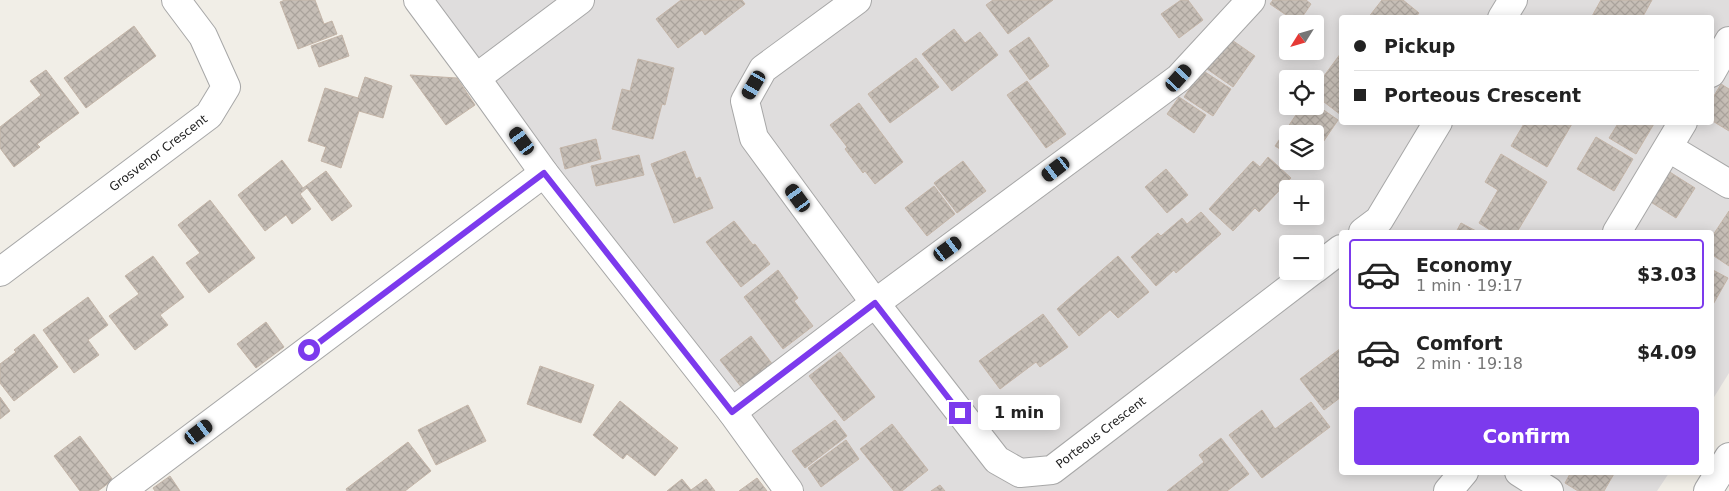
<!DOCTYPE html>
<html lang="en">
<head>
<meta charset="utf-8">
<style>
  body { margin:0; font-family:"DejaVu Sans",sans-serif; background:#f6f6f6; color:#222; height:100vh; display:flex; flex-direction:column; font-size:19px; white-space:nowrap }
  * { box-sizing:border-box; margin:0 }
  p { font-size:16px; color:#767676 }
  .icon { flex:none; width:28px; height:28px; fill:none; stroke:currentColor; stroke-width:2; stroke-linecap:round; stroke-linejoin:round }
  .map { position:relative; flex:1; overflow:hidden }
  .panel { position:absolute; left:1339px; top:230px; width:375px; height:245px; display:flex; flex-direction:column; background:#fff; border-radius:5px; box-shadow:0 2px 12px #0003 }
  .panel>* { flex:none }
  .hud { position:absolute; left:1339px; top:15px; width:375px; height:110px; border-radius:5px; box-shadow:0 2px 12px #0003; display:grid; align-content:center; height:110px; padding:0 15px; background:#fff }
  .needle { width:32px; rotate:233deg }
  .buttons { position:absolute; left:1279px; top:15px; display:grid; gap:10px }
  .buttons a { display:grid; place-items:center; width:45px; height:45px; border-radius:5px; background:#fff; box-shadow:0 2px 12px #0003; font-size:25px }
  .end { position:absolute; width:22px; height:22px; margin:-11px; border:6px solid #7c3aed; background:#fff; box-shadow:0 0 0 2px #fff }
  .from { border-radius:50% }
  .bubble { position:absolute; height:35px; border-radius:5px; background:#fff; box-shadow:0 2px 12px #0003; font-size:16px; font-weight:700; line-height:35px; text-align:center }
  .car { position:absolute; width:15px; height:30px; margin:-15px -8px; border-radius:6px; box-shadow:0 0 4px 1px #0007; background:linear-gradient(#222 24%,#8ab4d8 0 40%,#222 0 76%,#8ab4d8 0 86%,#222 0) }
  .hud b { display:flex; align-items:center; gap:18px; height:48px; font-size:19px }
  .hud b+b { border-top:1px solid #e0e0e0 }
  .hud i { width:12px; height:12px; background:#222 }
  ul { padding:9px 0 0; list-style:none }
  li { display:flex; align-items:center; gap:15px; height:70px; margin:0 10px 8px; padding:0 5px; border:2px solid transparent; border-radius:5px }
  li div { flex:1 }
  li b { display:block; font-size:19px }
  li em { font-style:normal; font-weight:700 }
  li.on { border-color:#7c3aed }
  li>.icon { width:45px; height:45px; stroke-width:1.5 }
  .cta { display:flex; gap:10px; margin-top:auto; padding:10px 15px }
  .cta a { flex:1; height:58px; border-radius:5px; background:#7c3aed; color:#fff; font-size:20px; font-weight:700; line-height:58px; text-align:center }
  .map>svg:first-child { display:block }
</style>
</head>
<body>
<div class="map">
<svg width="1729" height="491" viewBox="0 0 1729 491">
  <defs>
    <pattern id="building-cross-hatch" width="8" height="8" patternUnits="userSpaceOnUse" patternTransform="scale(1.25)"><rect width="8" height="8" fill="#c6beb6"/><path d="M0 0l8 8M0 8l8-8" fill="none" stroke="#aaa39c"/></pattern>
  </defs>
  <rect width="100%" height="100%" fill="#f1eee7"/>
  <path fill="#dfdddd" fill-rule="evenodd" d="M427 0H1729V373L1711 402V232H1341V472L1669 473 1657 491H796ZM1341 18H1711V122H1341ZM1288 24H1315V51H1288ZM1288 79H1315V106H1288ZM1288 134H1315V161H1288ZM1288 189H1315V216H1288ZM1288 244H1315V271H1288Z"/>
  <g fill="url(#building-cross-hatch)" stroke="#c4b5a8">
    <path d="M285 0H315L324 24 332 21 337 34 298 49 280 2Z"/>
    <path d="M681 0H742L745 4 705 35 702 30 678 48 656 19Z"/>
    <path d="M993 0H1053L1008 34 986 5Z"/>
    <path d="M1181 0H1188L1203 20 1179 38 1161 14Z"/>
    <path d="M1273 0H1306L1311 4 1298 23 1270 4Z"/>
    <path d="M1382 0H1403L1419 13 1415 18H1368Z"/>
    <path d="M1601 0H1652L1642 18H1591Z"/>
    <path d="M134 26 156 56 86 108 64 78Z"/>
    <path d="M954 29 965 43 980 32 998 55 952 91 922 54Z"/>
    <path d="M342 35 349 56 319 67 311 46Z"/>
    <path d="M1029 37 1049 66 1030 80 1009 51Z"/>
    <path d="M1229 38 1255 56 1233 87 1207 69Z"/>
    <path d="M1341 53V115L1315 95V88Z"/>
    <path d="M916 58 939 87 890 123 868 94Z"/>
    <path d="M638 59 674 68 665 105 662 104 653 139 612 129 622 89 630 91Z"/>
    <path d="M46 70 79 113 37 144 40 147 14 167 0 148V127L41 95 30 81Z"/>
    <path d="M1202 70 1231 89 1213 116 1184 97Z"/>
    <path d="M410 75 457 78 475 105 446 125Z"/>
    <path d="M365 77 392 86 383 118 359 111 341 168 321 161 326 147 308 141 325 88 358 98Z"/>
    <path d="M1027 81 1066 134 1046 148 1007 95Z"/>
    <path d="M1721 84 1729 89V131L1711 120V101Z"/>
    <path d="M1179 97 1206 115 1194 133 1167 114Z"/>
    <path d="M859 103 903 162 875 184 865 171 863 173 845 149 847 147 830 125Z"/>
    <path d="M1315 104 1338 120 1315 154V134H1288V154L1275 146 1302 106H1315Z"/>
    <path d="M1525 122H1573L1547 167 1511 146Z"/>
    <path d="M1619 122H1655L1636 154 1609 138Z"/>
    <path d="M1596 137 1633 159 1614 191 1577 169Z"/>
    <path d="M596 139 601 159 565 169 560 148Z"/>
    <path d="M685 151 696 179 700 177 713 208 674 223 651 164Z"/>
    <path d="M1501 154 1547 182 1517 232H1493L1479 223 1498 190 1485 182Z"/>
    <path d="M639 155 644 175 596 186 591 166Z"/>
    <path d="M1268 157 1291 178 1259 212 1255 208 1233 231 1209 209 1253 161 1260 167Z"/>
    <path d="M282 160 303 188 326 171 352 206 332 221 307 188 300 194 311 209 292 224 286 215 265 231 238 195Z"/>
    <path d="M963 161 986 191 957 213 934 183Z"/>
    <path d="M1299 161H1310L1306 167Z"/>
    <path d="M1166 169 1188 195 1167 213 1145 187Z"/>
    <path d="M1665 169 1695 188 1676 218 1646 199Z"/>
    <path d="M934 186 955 214 927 236 905 208Z"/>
    <path d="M210 200 255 258 209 293 186 263 200 253 178 225Z"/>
    <path d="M1729 211V266L1711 254V238Z"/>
    <path d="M1201 212 1221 234 1176 273 1174 270 1156 286 1131 257 1158 233 1161 236 1182 218 1187 224Z"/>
    <path d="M734 221 753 245 755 244 770 264 741 287 706 242Z"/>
    <path d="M1461 223 1478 232H1456Z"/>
    <path d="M153 256 184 297 160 315 168 325 135 350 109 316 139 294 125 276Z"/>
    <path d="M1118 256 1149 292 1118 318 1110 310 1079 336 1057 309Z"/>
    <path d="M1711 269 1728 278 1711 308Z"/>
    <path d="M778 270 798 298 794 301 813 326 783 349 744 297Z"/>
    <path d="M88 297 108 325 88 340 99 355 74 373 43 330Z"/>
    <path d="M1043 314 1068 347 1040 367 1036 362 1000 389 979 361Z"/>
    <path d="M266 322 284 347 256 368 237 344Z"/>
    <path d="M34 334 58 367 14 401 0 383V364L16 352 14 350Z"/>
    <path d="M751 336 773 365 742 388 720 360Z"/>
    <path d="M1341 348V397L1324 410 1300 379Z"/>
    <path d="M840 352 875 397 844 421 809 376Z"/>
    <path d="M540 366 594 385 581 423 527 404Z"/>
    <path d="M0 397 10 411 0 419Z"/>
    <path d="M620 401 678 448 655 476 627 454 623 459 593 435Z"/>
    <path d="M1311 402 1330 427 1262 478 1229 435 1262 410 1275 429Z"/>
    <path d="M468 405 486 441 436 465 418 430Z"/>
    <path d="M835 420 847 436 805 468 792 451Z"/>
    <path d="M892 424 928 470 902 491H894L860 449Z"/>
    <path d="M80 436 113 480 98 491H80L54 456Z"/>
    <path d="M1221 438 1249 474 1227 491H1167L1204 462 1199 455Z"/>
    <path d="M846 440 859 459 821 487 808 468Z"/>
    <path d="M408 442 431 471 405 491H347L346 489Z"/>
    <path d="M1571 472H1615L1604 491H1578L1565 483Z"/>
    <path d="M170 476 180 491H155L153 488Z"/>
    <path d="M757 478 767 491H739Z"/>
    <path d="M682 479 691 490 706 479 715 491H667Z"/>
    <path d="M940 485 945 491H931Z"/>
  </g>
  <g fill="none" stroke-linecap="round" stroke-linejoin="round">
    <g stroke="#a7a7a7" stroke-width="30">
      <g id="minor">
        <path d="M418 0 476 78 544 173 732 412 789 491"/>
        <path id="s1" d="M857 0 763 69 745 101 754 138 875 303 997 460 1020 473 1052 470 1312 271"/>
        <path d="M1502 18 1513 0"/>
        <path d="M1711 73 1729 41"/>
        <path d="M476 78 580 0"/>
        <path d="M1669 148 1729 184"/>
        <path d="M1363 232 1379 220 1438 122"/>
        <path d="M1617 232 1683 122"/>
        <path d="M1315 269 1341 249"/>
        <path id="s2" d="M0 272 209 115 226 87 203 36 176 0"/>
        <path d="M732 412 858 316 1179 78 1251 0"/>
        <path d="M1519 472 1549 491"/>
        <path d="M121 491 544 173"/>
        <path d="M1448 491 1464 472"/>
        <path d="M1708 491 1729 457"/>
      </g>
    </g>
    <use href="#minor" stroke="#fff" stroke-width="28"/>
  </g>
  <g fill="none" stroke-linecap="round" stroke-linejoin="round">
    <path stroke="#7c3aed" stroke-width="6" d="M309 350 544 173 732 412 875 303 960 413"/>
  </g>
  <g text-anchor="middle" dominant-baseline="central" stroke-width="5" stroke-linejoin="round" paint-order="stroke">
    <g font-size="12" fill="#202020" stroke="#fff">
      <text stroke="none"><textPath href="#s2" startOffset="198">Grosvenor Crescent</textPath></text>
      <text stroke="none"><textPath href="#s1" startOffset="715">Porteous Crescent</textPath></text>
    </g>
  </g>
</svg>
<div class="buttons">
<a><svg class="needle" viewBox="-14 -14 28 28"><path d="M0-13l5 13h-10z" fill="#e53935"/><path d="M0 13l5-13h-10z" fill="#767676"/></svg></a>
<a><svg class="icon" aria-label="locate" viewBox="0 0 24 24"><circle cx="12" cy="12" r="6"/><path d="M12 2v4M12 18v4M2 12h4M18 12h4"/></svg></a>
<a><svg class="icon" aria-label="layers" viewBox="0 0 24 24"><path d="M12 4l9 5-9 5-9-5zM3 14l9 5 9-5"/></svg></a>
<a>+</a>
<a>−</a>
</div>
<i class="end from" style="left:309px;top:350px"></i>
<i class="end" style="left:960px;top:413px"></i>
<div class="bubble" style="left:978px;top:395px;width:82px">1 min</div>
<i class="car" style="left:1179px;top:78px;rotate:42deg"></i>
<i class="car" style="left:754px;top:85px;rotate:210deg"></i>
<i class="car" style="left:522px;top:141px;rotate:324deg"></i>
<i class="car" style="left:1056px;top:169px;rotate:233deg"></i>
<i class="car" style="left:798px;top:198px;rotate:324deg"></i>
<i class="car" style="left:948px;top:249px;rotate:54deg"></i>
<i class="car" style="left:199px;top:432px;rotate:53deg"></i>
<div class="hud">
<b><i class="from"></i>Pickup</b>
<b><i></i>Porteous Crescent</b>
</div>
<section class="panel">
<ul>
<li class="on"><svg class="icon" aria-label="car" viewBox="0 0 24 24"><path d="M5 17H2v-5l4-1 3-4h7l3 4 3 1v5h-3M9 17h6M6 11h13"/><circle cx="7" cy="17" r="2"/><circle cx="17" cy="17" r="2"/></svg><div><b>Economy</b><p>1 min · 19:17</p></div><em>$3.03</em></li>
<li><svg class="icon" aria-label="car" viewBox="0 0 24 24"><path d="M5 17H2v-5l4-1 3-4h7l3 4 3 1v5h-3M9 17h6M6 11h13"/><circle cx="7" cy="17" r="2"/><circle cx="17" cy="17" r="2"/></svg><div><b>Comfort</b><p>2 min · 19:18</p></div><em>$4.09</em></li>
</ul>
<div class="cta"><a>Confirm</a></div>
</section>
</div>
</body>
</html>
